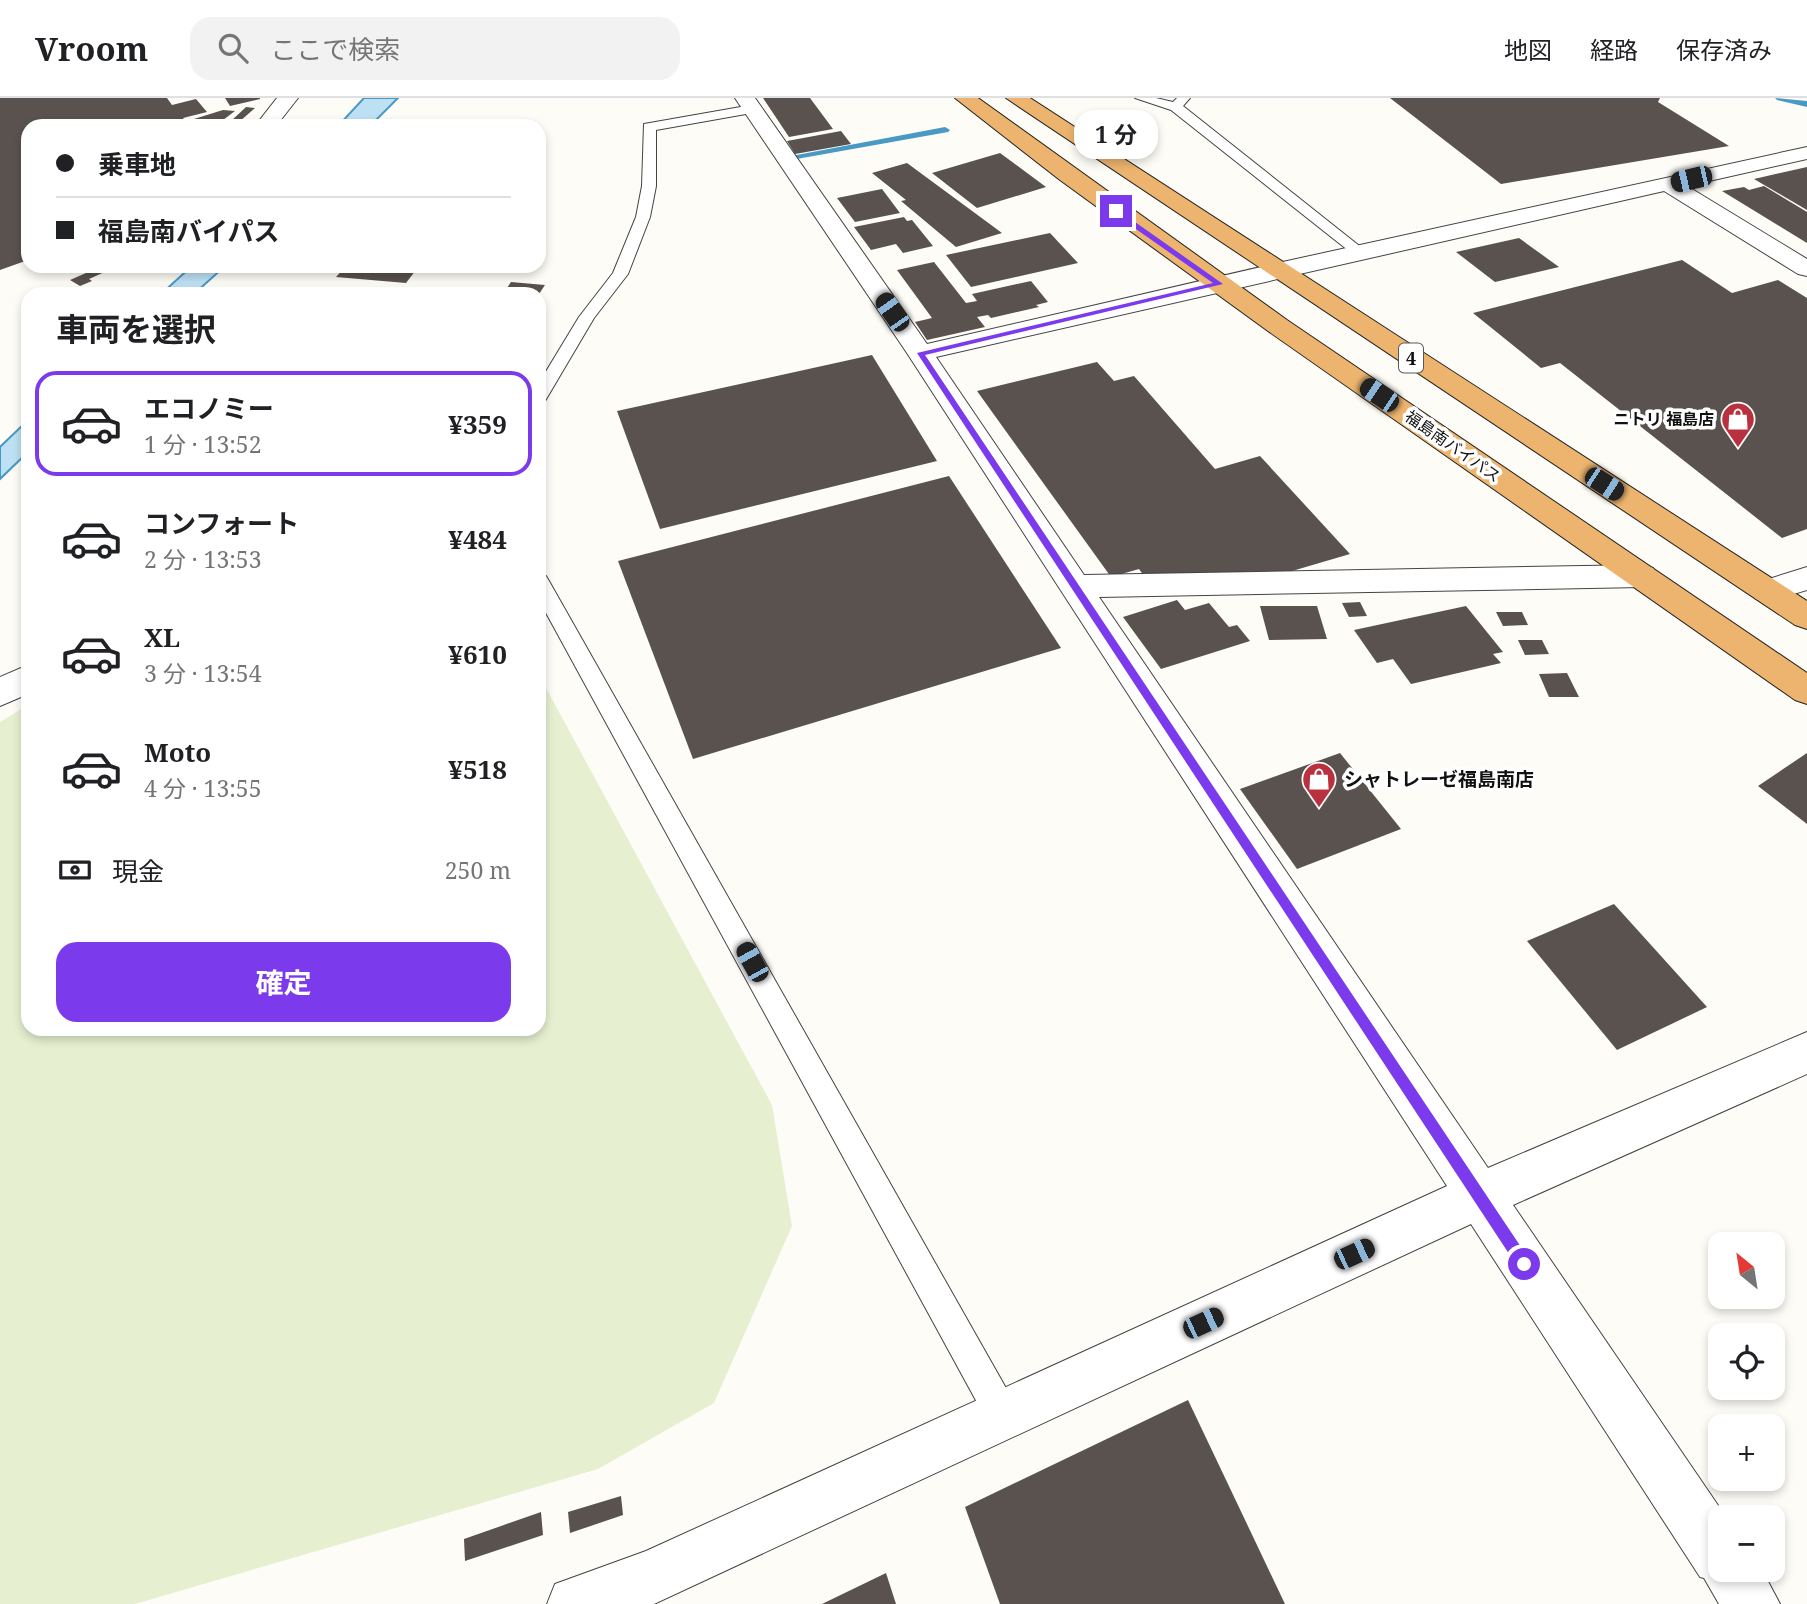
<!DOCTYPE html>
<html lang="ja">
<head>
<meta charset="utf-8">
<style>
  body { margin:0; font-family:"Noto Serif","Noto Sans JP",serif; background:#f2f2f2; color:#202124; height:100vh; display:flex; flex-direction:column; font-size:26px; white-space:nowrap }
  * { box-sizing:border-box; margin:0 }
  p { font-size:23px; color:#757577 }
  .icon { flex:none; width:38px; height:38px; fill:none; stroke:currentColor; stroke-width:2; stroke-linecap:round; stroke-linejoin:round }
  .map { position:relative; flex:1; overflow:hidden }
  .panel { position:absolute; left:21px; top:189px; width:525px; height:749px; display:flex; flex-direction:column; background:#fff; border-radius:21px; box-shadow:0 4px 10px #0003 }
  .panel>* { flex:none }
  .banner { position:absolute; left:21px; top:21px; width:525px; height:154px; border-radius:21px; box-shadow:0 4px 10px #0003; display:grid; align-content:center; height:154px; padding:0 35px; background:#fff }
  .needle { width:46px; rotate:330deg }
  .tools { position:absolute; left:1708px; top:1134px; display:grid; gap:14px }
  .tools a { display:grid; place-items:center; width:77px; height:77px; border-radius:14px; background:#fff; box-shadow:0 4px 10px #0003; font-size:35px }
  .end { position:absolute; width:32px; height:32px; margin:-16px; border:9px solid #7c3aed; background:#fff; box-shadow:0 0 0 4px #fff }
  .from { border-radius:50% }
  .bubble { position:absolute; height:49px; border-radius:21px; background:#fff; box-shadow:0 4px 10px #0003; font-size:23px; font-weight:700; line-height:49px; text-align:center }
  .car { position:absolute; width:21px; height:42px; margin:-21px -10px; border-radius:9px; box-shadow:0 0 5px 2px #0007; background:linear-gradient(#222 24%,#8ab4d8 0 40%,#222 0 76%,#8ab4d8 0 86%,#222 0) }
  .banner b { display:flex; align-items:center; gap:24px; height:66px; font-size:26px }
  .banner b+b { border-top:2px solid #e0e0e0 }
  .banner i { width:18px; height:18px; background:#202124 }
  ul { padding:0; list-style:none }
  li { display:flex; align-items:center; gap:21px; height:105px; margin:0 14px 10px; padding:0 21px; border:4px solid transparent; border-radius:21px }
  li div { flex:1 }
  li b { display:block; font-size:26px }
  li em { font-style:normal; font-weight:700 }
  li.active { border-color:#7c3aed }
  li>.icon { width:63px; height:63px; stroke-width:1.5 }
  h2 { padding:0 35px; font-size:32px; line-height:84px }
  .pay { display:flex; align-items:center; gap:18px; height:77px; padding:0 35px; font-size:26px }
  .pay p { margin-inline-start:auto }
  .cta { display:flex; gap:14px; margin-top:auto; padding:14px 35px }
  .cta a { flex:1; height:80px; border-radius:21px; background:#7c3aed; color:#fff; font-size:28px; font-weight:700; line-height:80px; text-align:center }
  header { display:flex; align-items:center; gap:42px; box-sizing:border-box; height:98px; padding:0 35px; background:#fff; border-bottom:2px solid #e0e0e0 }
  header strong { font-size:33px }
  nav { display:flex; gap:38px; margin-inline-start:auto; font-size:24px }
  .search { width:490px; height:63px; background:#f2f2f2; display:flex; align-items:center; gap:18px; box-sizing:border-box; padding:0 24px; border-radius:21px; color:#757577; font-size:26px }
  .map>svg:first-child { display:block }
</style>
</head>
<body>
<header>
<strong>Vroom</strong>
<div class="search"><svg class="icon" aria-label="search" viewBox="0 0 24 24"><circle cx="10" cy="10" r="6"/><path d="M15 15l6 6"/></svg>ここで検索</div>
<nav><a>地図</a><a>経路</a><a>保存済み</a></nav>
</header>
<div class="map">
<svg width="1807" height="1506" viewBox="0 0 1807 1506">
  <rect width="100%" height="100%" fill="#fefcf6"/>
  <path fill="#e6f0d1" d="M539 577 772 1007 792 1128 714 1305 598 1371 135 1506H0V624L28 607V931H539Z"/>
  <g fill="#bde1f3" stroke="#4999c5" stroke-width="2">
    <path d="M364 0H398L370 28H338Z"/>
    <path d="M192 168H225L194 196H161Z"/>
    <path d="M28 322V354L0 381V349Z"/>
  </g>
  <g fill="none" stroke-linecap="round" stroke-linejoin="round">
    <g fill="#4999c5" fill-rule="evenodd">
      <path d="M1775 0 1807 3V9L1777 2Z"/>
      <path d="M945 29 950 32 948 34 791 62 786 59Z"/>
    </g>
  </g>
  <g fill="#59524e">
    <path d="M0 0H167L172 7 196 1 207 14 183 20 189 28H28V162L0 172Z"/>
    <path d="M225 0H260V1L230 8Z"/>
    <path d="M763 0H810L833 31 789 39Z"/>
    <path d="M1390 0H1660L1658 4 1729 48 1501 86Z"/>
    <path d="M246 9 255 10 239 24H230Z"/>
    <path d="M223 12 235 13 215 28H203L194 21Z"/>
    <path d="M841 33 851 46 795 56 787 43Z"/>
    <path d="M1000 55 1046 89 977 110 932 75Z"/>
    <path d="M907 65 1002 135 956 149 901 103 906 102 872 75Z"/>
    <path d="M1807 69V112L1754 81Z"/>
    <path d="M1764 88 1807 114V145L1722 93 1744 89 1749 92Z"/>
    <path d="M882 91 900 115 855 124 837 100Z"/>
    <path d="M904 119 907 123 912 122 933 148 903 155 896 146 871 152 854 129Z"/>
    <path d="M1050 135 1078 165 971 189 946 157Z"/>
    <path d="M1519 140 1559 169 1495 184 1456 154Z"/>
    <path d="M1682 162 1732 195 1778 182 1807 200V431L1782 440 1560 265 1541 270 1473 215Z"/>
    <path d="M934 164 966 205 977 203 972 196 1031 183 1048 204 1036 207 1039 209 991 220 988 217 977 219 985 229 927 242 915 224 932 220 897 172Z"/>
    <path d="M102 168H118L89 181 92 183 80 188 70 182Z"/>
    <path d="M346 168H419L406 185 336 179Z"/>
    <path d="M511 184 545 187 539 196H503Z"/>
    <path d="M872 257 937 363 660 431 617 313Z"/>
    <path d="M1097 264 1114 283 1134 278 1215 371 1260 358 1350 456 1275 478 1270 473 1144 478 1139 471 1111 479 977 293Z"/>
    <path d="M949 378 1061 550 693 661 618 463Z"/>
    <path d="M1177 502 1185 512 1209 505 1229 529 1237 527 1250 543 1161 571 1123 519Z"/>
    <path d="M1360 504 1367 518 1349 519 1342 505Z"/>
    <path d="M1260 508H1317L1327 541 1269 542Z"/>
    <path d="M1466 508 1503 554 1493 556 1501 565 1411 586 1393 561 1377 565 1354 532Z"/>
    <path d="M1496 514H1522L1528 527 1503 528Z"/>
    <path d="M1518 542H1542L1549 556 1525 557Z"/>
    <path d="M1567 575 1579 599H1549L1539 576Z"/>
    <path d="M1340 655 1401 731 1297 771 1240 691Z"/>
    <path d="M1807 655V726L1758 688Z"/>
    <path d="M1614 806 1707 909 1617 952 1527 843Z"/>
    <path d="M1188 1302 1285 1506H1000L965 1409Z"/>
    <path d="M621 1398 623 1417 570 1435 568 1414Z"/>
    <path d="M541 1414 543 1437 465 1463 464 1441Z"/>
    <path d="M886 1475 896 1506H822Z"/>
  </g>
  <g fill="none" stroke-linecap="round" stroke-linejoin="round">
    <g stroke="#444" stroke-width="2">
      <g id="service">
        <path d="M1135 0H1156L1173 4 1177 0H1190L1183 8 1367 154 1359 159 1354 157 1171 12Z"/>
        <path d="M752 7 759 11 757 14 656 32V88L650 119 628 176 594 220 545 303 539 304V285L579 219 613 175 636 119 642 88 644 26Z"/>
        <path d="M539 476 546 478 549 483 1015 1306 1020 1318 1015 1330 1003 1335 991 1330 539 502Z"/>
      </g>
    </g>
    <g stroke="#444" stroke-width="2">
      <g id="minor">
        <path d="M277 0H298L276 28H255Z"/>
        <path d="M735 0H755L927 246 1278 165 1807 49V61L1687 88 1807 161V178L1798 176 1664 93 936 259 1084 477 1642 467 1653 470 1658 478 1653 486 1642 489 1099 499 1488 1070 1807 934V976L1513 1107 1726 1419H1720V1472H1762L1780 1506H1719L1704 1480 1700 1479 1471 1126 654 1506H547L555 1486 646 1453 1447 1088 907 255Z"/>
        <path d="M1807 469V492L1767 504 1756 501 1751 493 1756 485Z"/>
        <path d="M28 567V596L0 608V579Z"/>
      </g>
    </g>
    <g stroke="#222" stroke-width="2">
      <g id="trunk">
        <path d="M955 0H978L1287 222 1807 575V606L1795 602 1268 233 1060 82Z"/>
        <path d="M1006 0H1030L1807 503V531L1795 527Z"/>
      </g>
    </g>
    <use href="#service" fill="#fff" fill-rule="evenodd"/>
    <use href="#minor" fill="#fff" fill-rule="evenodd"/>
    <use href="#trunk" fill="#ecb46e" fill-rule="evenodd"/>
  </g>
  <path fill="#7c3aed" d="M1113 112H1118L1223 186 925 257 1529 1161 1532 1166 1529 1171 1524 1173 1519 1171 917 255 1213 185 1113 115Z"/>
  <defs>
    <g id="shop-pin" transform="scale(1.75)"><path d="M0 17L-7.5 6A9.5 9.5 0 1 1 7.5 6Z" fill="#b9313e" stroke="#fff"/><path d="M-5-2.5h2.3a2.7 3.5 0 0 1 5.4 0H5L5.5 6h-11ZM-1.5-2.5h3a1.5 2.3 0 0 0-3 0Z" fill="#fff"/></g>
  </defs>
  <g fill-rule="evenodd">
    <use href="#shop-pin" x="1738" y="321"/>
    <use href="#shop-pin" x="1319" y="681"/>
  </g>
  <g text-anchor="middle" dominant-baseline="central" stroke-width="7" stroke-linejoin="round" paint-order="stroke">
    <g font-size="16" font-weight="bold" fill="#111" stroke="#fff" text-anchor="end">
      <text x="1714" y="321">ニトリ 福島店</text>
    </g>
    <g font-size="16" fill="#111" stroke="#fff">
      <text transform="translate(1453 348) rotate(35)">福島南バイパス</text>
    </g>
    <rect fill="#fff" stroke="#585858" stroke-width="2" x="1399" y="245.5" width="24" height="29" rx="5"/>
    <g font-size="18" font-weight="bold" fill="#111">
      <text x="1411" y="260">4</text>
    </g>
    <g font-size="19" font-weight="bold" fill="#111" stroke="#fff" text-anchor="start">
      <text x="1344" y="681">シャトレーゼ福島南店</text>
    </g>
  </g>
</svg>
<div class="tools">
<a><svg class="needle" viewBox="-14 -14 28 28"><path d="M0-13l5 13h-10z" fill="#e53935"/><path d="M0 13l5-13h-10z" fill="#757577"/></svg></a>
<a><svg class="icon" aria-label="locate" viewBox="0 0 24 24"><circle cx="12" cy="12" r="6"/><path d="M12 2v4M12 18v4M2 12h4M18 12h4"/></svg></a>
<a>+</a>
<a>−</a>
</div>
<i class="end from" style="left:1524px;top:1166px"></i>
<i class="end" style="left:1116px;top:113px"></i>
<div class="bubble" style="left:1074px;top:12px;width:84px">1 分</div>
<i class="car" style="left:1691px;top:81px;rotate:257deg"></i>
<i class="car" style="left:892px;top:214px;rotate:325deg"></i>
<i class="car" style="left:1379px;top:297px;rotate:304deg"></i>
<i class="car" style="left:1604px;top:386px;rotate:123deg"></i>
<i class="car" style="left:752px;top:864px;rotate:331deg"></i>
<i class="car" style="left:1354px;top:1156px;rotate:65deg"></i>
<i class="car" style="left:1203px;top:1225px;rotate:65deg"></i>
<div class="banner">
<b><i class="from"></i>乗車地</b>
<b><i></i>福島南バイパス</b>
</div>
<section class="panel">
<h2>車両を選択</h2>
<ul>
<li class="active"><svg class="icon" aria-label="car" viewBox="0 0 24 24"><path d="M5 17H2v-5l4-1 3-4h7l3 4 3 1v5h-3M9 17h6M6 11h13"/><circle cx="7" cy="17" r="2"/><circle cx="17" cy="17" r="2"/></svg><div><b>エコノミー</b><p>1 分 · 13:52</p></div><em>¥359</em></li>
<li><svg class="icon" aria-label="car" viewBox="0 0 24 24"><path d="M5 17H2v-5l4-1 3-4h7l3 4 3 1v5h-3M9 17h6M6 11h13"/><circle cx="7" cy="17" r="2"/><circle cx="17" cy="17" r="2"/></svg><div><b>コンフォート</b><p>2 分 · 13:53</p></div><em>¥484</em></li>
<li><svg class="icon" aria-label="car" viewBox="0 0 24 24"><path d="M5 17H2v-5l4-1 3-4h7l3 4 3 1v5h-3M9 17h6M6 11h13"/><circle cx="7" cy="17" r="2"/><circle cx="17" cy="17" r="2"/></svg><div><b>XL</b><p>3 分 · 13:54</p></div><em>¥610</em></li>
<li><svg class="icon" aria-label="car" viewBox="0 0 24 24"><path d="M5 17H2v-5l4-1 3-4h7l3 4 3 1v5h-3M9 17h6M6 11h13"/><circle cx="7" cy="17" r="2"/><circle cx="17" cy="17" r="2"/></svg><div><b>Moto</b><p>4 分 · 13:55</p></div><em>¥518</em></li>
</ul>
<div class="pay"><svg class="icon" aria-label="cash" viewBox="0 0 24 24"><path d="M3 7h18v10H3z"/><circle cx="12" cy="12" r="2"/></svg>現金<p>250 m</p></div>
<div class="cta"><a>確定</a></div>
</section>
</div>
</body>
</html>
